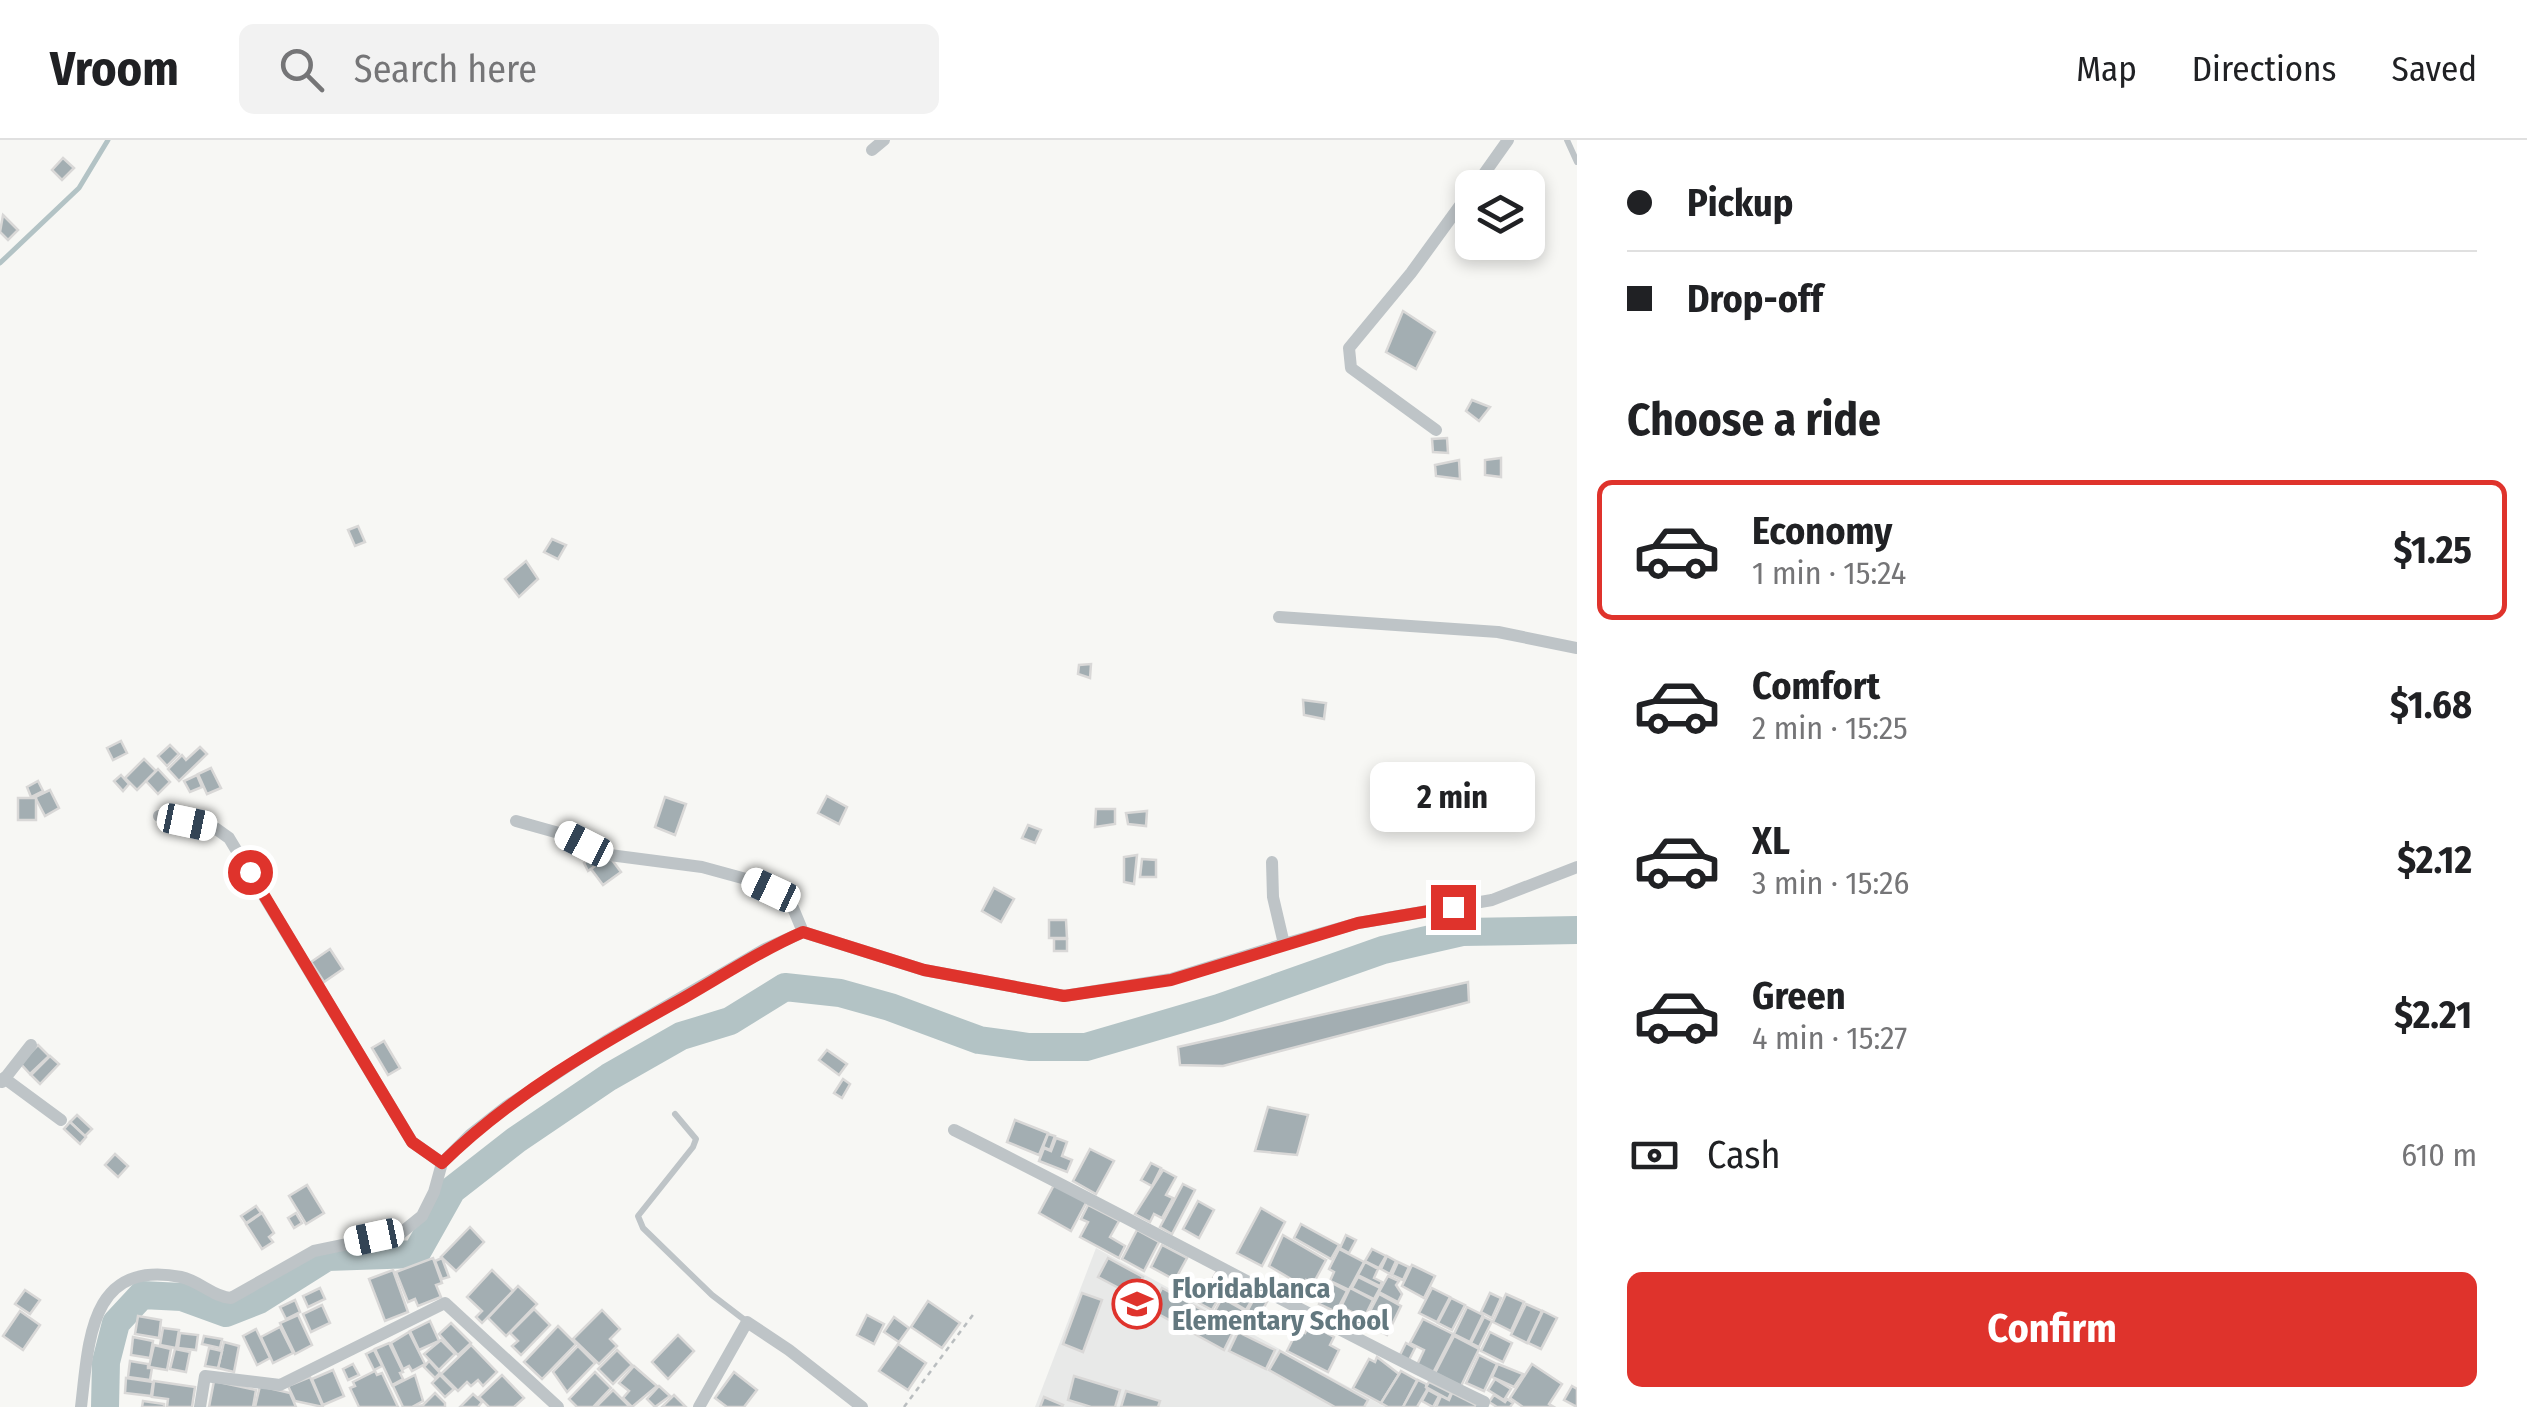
<!DOCTYPE html>
<html lang="en">
<head>
<meta charset="utf-8">
<style>
  body { margin:0; font-family:"Fira Sans Condensed",sans-serif; background:#f2f2f2; color:#202124; height:100vh; display:flex; flex-direction:column; font-size:38px; white-space:nowrap }
  * { box-sizing:border-box; margin:0 }
  p { font-size:32px; color:#757577 }
  .icon { flex:none; width:55px; height:55px; fill:none; stroke:currentColor; stroke-width:2; stroke-linecap:round; stroke-linejoin:round }
  .map { position:relative; flex:1; overflow:hidden }
  .sheet { display:flex; flex-direction:column; background:#fff; width:950px }
  .sheet>* { flex:none }
  .guide { display:grid; align-content:center; height:220px; padding:0 50px; background:#fff }
  .fabs { position:absolute; left:1455px; top:30px; display:grid; gap:20px }
  .fabs a { display:grid; place-items:center; width:90px; height:90px; border-radius:15px; background:#fff; box-shadow:0 5px 15px #0003; font-size:50px }
  .end { position:absolute; width:45px; height:45px; margin:-22px; border:12px solid #df332c; background:#fff; box-shadow:0 0 0 5px #fff }
  .from { border-radius:50% }
  .bubble { position:absolute; height:70px; border-radius:15px; background:#fff; box-shadow:0 5px 15px #0003; font-size:32px; font-weight:700; line-height:70px; text-align:center }
  .car { position:absolute; width:30px; height:60px; margin:-30px -15px; border-radius:12px; box-shadow:0 0 8px 2px #0007; background:linear-gradient(#fff 24%,#345 0 40%,#fff 0 76%,#345 0 86%,#fff 0) }
  .guide b { display:flex; align-items:center; gap:35px; height:95px; font-size:38px }
  .guide b+b { border-top:2px solid #e0e0e0 }
  .guide i { width:25px; height:25px; background:#202124 }
  ul { padding:0; list-style:none }
  li { display:flex; align-items:center; gap:30px; height:140px; margin:0 20px 15px; padding:0 30px; border:5px solid transparent; border-radius:15px }
  li div { flex:1 }
  li b { display:block; font-size:38px }
  li em { font-style:normal; font-weight:700 }
  li.current { border-color:#df332c }
  li>.icon { width:90px; height:90px; stroke-width:1.5 }
  h2 { padding:0 50px; font-size:45px; line-height:120px }
  .pay { display:flex; align-items:center; gap:25px; height:110px; padding:0 50px; font-size:38px }
  .pay p { margin-inline-start:auto }
  .primary-button { display:flex; gap:20px; margin-top:auto; padding:20px 50px }
  .primary-button a { flex:1; height:115px; border-radius:15px; background:#df332c; color:#fff; font-size:40px; font-weight:700; line-height:115px; text-align:center }
  header { display:flex; align-items:center; gap:60px; box-sizing:border-box; height:140px; padding:0 50px; background:#fff; border-bottom:2px solid #e0e0e0 }
  header strong { font-size:48px }
  nav { display:flex; gap:55px; margin-inline-start:auto; font-size:35px }
  .search { width:700px; height:90px; background:#f2f2f2; display:flex; align-items:center; gap:25px; box-sizing:border-box; padding:0 35px; border-radius:15px; color:#757577; font-size:38px }
  main { display:flex; flex:1; min-height:0 }
  .map>svg:first-child { display:block }
</style>
</head>
<body>
<header>
<strong>Vroom</strong>
<div class="search"><svg class="icon" aria-label="search" viewBox="0 0 24 24"><circle cx="10" cy="10" r="6"/><path d="M15 15l6 6"/></svg>Search here</div>
<nav><a>Map</a><a>Directions</a><a>Saved</a></nav>
</header>
<main>
<div class="map">
<svg width="1577" height="1267" viewBox="0 0 1577 1267">
  <rect width="100%" height="100%" fill="#f7f7f4"/>
  <path fill="#e8e9e8" d="M1096 1108 1385 1267H1035Z"/>
  <g fill="none" stroke-linecap="round" stroke-linejoin="round">
    <path stroke="#b3c3c5" stroke-width="5" d="M0 123 79 48 108 0"/>
    <path stroke="#b3c3c5" stroke-width="28" d="M105 1267 106 1222 116 1183 142 1155 182 1157 226 1173 259 1160 327 1117 416 1114 452 1050 516 1000 609 937 681 896 730 881 785 847 840 853 890 867 979 900 1029 907H1086L1219 868 1383 810 1462 792 1577 790"/>
  </g>
  <g fill="#a3aeb2" stroke="#d9d8d7" stroke-width="2.5">
    <path d="M63 18 74 28 62 40 52 30Z"/>
    <path d="M3 75 18 90 8 100 0 92Z"/>
    <path d="M1403 171 1435 192 1416 229 1386 212Z"/>
    <path d="M1472 260 1490 267 1479 281 1466 271Z"/>
    <path d="M1447 298 1448 313 1433 312 1432 299Z"/>
    <path d="M1501 318V337L1485 335V320Z"/>
    <path d="M1459 320 1460 339 1436 336 1435 325Z"/>
    <path d="M358 386 365 402 355 406 348 390Z"/>
    <path d="M552 399 566 405 558 419 544 412Z"/>
    <path d="M526 421 538 439 519 457 505 439Z"/>
    <path d="M1091 524 1090 538 1078 534 1079 525Z"/>
    <path d="M1303 560 1326 563 1324 579 1304 575Z"/>
    <path d="M121 601 127 613 113 620 107 608Z"/>
    <path d="M170 605 179 614 167 626 158 616Z"/>
    <path d="M200 607 207 614 179 641 168 629 182 615 186 620Z"/>
    <path d="M144 619 156 631 137 650 125 638Z"/>
    <path d="M211 628 221 648 207 654 198 634Z"/>
    <path d="M158 629 170 642 158 654 146 641Z"/>
    <path d="M121 635 129 644 123 651 114 641Z"/>
    <path d="M197 635 202 647 190 652 184 641Z"/>
    <path d="M38 641 43 651 31 657 27 647Z"/>
    <path d="M50 650 59 668 45 676 35 657Z"/>
    <path d="M827 656 847 667 839 684 818 673Z"/>
    <path d="M665 657 686 664 675 695 655 687Z"/>
    <rect x="18" y="658" width="18" height="22"/>
    <path d="M1096 669H1115V684L1095 687Z"/>
    <path d="M1147 671 1146 686 1128 684 1126 673Z"/>
    <path d="M1028 685 1041 690 1035 703 1022 698Z"/>
    <path d="M599 713 604 720 588 731 584 723Z"/>
    <path d="M1137 715 1134 744 1124 742V717Z"/>
    <path d="M609 716 621 732 603 745 591 729Z"/>
    <path d="M1142 719 1156 720V737H1140Z"/>
    <path d="M994 748 1014 759 1001 782 982 771Z"/>
    <path d="M1049 780H1066L1067 798H1049Z"/>
    <rect x="1054" y="799" width="13" height="12"/>
    <path d="M330 809 343 829 324 842 311 822Z"/>
    <path d="M1468 842 1469 862 1223 926 1180 925 1178 907Z"/>
    <path d="M384 901 400 928 388 935 372 908Z"/>
    <path d="M38 905 49 916 30 934 20 923Z"/>
    <path d="M827 910 847 924 839 935 819 920Z"/>
    <path d="M50 916 59 924 40 944 31 935Z"/>
    <path d="M843 939 850 944 842 958 834 953Z"/>
    <path d="M1268 967 1308 975 1297 1015 1255 1011Z"/>
    <path d="M77 975 92 989 85 996 70 982Z"/>
    <path d="M1015 980 1048 993 1039 1015 1007 1002Z"/>
    <path d="M70 982 86 997 80 1004 64 989Z"/>
    <path d="M1048 994 1055 996 1050 1010 1043 1007Z"/>
    <path d="M1056 998 1067 1002 1062 1016 1072 1020 1067 1032 1039 1021 1044 1008 1051 1011Z"/>
    <path d="M1090 1009 1114 1021 1096 1054 1073 1041Z"/>
    <path d="M115 1014 128 1026 118 1037 105 1025Z"/>
    <path d="M1151 1023 1161 1028 1152 1046 1141 1040Z"/>
    <path d="M1163 1030 1176 1037 1166 1055 1173 1058 1162 1078 1154 1074 1150 1082 1135 1074Z"/>
    <path d="M1055 1043 1087 1061 1071 1091 1039 1073Z"/>
    <path d="M1183 1044 1195 1050 1172 1094 1160 1087Z"/>
    <path d="M307 1045 324 1073 306 1084 289 1056Z"/>
    <path d="M1198 1061 1214 1070 1199 1098 1183 1089Z"/>
    <path d="M1088 1065 1119 1081 1110 1097 1125 1106 1119 1118 1080 1097 1088 1082 1081 1079Z"/>
    <path d="M256 1066 261 1073 246 1083 241 1076Z"/>
    <path d="M1261 1068 1285 1082 1262 1126 1237 1113Z"/>
    <path d="M262 1073 274 1093 269 1097 273 1102 262 1109 246 1084Z"/>
    <path d="M296 1073 302 1083 294 1088 288 1078Z"/>
    <path d="M1301 1084 1339 1105 1331 1119 1294 1098Z"/>
    <path d="M470 1087 484 1102 456 1131 441 1117Z"/>
    <path d="M1137 1090 1159 1102 1144 1131 1122 1119Z"/>
    <path d="M1283 1095 1326 1120 1313 1144 1306 1140 1303 1146 1269 1126Z"/>
    <path d="M1346 1095 1356 1100 1349 1113 1340 1108Z"/>
    <path d="M1162 1105 1187 1118 1175 1140 1151 1127Z"/>
    <path d="M1339 1109 1364 1122 1349 1150 1330 1141 1334 1132 1329 1129Z"/>
    <path d="M1372 1109 1386 1116 1379 1128 1365 1121Z"/>
    <path d="M1387 1116 1396 1121 1390 1134 1381 1129Z"/>
    <path d="M433 1118 442 1143 436 1145 441 1157 418 1166 415 1159 408 1162 396 1132Z"/>
    <path d="M442 1118 449 1137 442 1139 435 1121Z"/>
    <path d="M1108 1118 1143 1137 1134 1156 1098 1137Z"/>
    <path d="M1365 1122 1378 1129 1374 1138 1382 1142 1380 1146 1358 1135Z"/>
    <path d="M1398 1122 1409 1127 1403 1140 1392 1135Z"/>
    <path d="M1412 1125 1435 1136 1424 1158 1402 1146Z"/>
    <path d="M393 1130 408 1172 385 1181 369 1139Z"/>
    <path d="M492 1130 513 1151 482 1183 476 1177 482 1171 467 1157Z"/>
    <path d="M1217 1131 1230 1139 1212 1170 1199 1163Z"/>
    <path d="M1388 1136 1399 1141 1396 1145 1402 1154 1398 1162 1379 1152Z"/>
    <path d="M1358 1137 1380 1148 1374 1159 1352 1148Z"/>
    <path d="M1232 1139 1256 1153 1246 1170 1223 1156Z"/>
    <path d="M1330 1142 1347 1151 1336 1172 1319 1164Z"/>
    <path d="M518 1146 537 1164 506 1196 488 1178Z"/>
    <path d="M320 1148 325 1159 308 1167 303 1156Z"/>
    <path d="M1162 1148 1235 1188 1224 1210 1151 1170Z"/>
    <path d="M1350 1148 1373 1160 1364 1178 1341 1167Z"/>
    <path d="M1432 1148 1450 1157 1437 1182 1419 1173Z"/>
    <path d="M25 1150 40 1160 30 1174 15 1164Z"/>
    <path d="M1082 1153 1102 1160 1083 1212 1063 1204Z"/>
    <path d="M1257 1153 1268 1160 1259 1176 1248 1170Z"/>
    <path d="M1490 1153 1501 1158 1492 1178 1481 1172Z"/>
    <path d="M1379 1154 1401 1166 1387 1195 1364 1183Z"/>
    <path d="M1506 1154 1524 1162 1511 1191 1493 1182Z"/>
    <path d="M1222 1158 1245 1171 1238 1184 1215 1171Z"/>
    <path d="M1451 1158 1465 1165 1452 1190 1438 1183Z"/>
    <path d="M295 1160 300 1172 286 1179 280 1167Z"/>
    <path d="M928 1161 960 1183 942 1208 911 1187Z"/>
    <path d="M1526 1164 1542 1171 1527 1203 1511 1195Z"/>
    <path d="M322 1165 330 1183 311 1192 303 1174Z"/>
    <path d="M1467 1167 1483 1175 1470 1202 1454 1194Z"/>
    <path d="M1341 1168 1356 1175 1349 1190 1333 1182Z"/>
    <path d="M534 1169 550 1185 521 1215 512 1206 518 1201 510 1193Z"/>
    <path d="M602 1170 620 1189 610 1199 617 1206 599 1224 573 1199Z"/>
    <path d="M20 1171 40 1185 23 1210 3 1196Z"/>
    <path d="M1543 1171 1557 1178 1541 1209 1528 1203Z"/>
    <path d="M1247 1172 1256 1177 1249 1190 1240 1185Z"/>
    <path d="M298 1175 312 1205 295 1214 280 1183Z"/>
    <path d="M867 1175 884 1184 874 1204 857 1195Z"/>
    <path d="M138 1176 161 1180 159 1198 135 1194Z"/>
    <path d="M1357 1176 1363 1179 1356 1194 1349 1191Z"/>
    <path d="M894 1177 909 1188 899 1202 884 1192Z"/>
    <path d="M1484 1177 1492 1181 1479 1207 1471 1203Z"/>
    <path d="M1423 1179 1453 1194 1433 1233 1417 1225 1424 1210 1410 1203Z"/>
    <path d="M430 1181 439 1201 419 1210 410 1191Z"/>
    <path d="M451 1183 471 1203 458 1215 439 1194Z"/>
    <path d="M1310 1184 1334 1197 1330 1205 1339 1210 1328 1232 1287 1211 1298 1189 1305 1193Z"/>
    <path d="M558 1186 576 1204 542 1239 524 1222Z"/>
    <path d="M280 1187 293 1213 273 1223 261 1197Z"/>
    <path d="M163 1188 179 1190 176 1208 160 1205Z"/>
    <path d="M256 1189 270 1218 257 1225 243 1196Z"/>
    <path d="M409 1192 425 1224 412 1231 409 1226 403 1229 391 1203Z"/>
    <path d="M1238 1192 1275 1210 1266 1229 1229 1211Z"/>
    <path d="M1490 1192 1512 1203 1503 1222 1481 1211Z"/>
    <path d="M180 1193 198 1195 196 1210 178 1208Z"/>
    <path d="M678 1195 694 1211 668 1239 652 1222Z"/>
    <path d="M204 1196 222 1199 220 1208 202 1204Z"/>
    <path d="M1454 1196 1479 1209 1461 1246 1435 1233Z"/>
    <path d="M133 1197 153 1201 150 1218 131 1215Z"/>
    <path d="M441 1200 455 1214 439 1230 424 1214Z"/>
    <path d="M224 1202 239 1206 234 1232 218 1228Z"/>
    <path d="M389 1203 403 1232 400 1233 403 1239 392 1245 375 1209Z"/>
    <path d="M1406 1203 1415 1208 1408 1222 1399 1217Z"/>
    <path d="M898 1204 926 1223 908 1250 879 1231Z"/>
    <path d="M154 1205 171 1209 167 1230 149 1227Z"/>
    <path d="M471 1205 497 1232 483 1246 478 1240 471 1246 467 1242 458 1251 441 1234Z"/>
    <path d="M578 1206 595 1223 567 1252 553 1232Z"/>
    <path d="M209 1208 222 1211 218 1228 205 1226Z"/>
    <path d="M175 1209 190 1212 186 1232 170 1229Z"/>
    <path d="M374 1210 382 1226 374 1230 366 1214Z"/>
    <path d="M617 1210 632 1225 613 1244 598 1229Z"/>
    <path d="M1280 1211 1368 1260 1364 1267H1335L1269 1230Z"/>
    <path d="M1479 1215 1497 1224 1484 1251 1466 1243Z"/>
    <path d="M1377 1217 1399 1234 1381 1263 1353 1248 1369 1219 1375 1222Z"/>
    <path d="M130 1221 148 1224V1228H152L150 1240 128 1237Z"/>
    <path d="M429 1221 440 1233 435 1238 424 1227Z"/>
    <path d="M353 1224 359 1235 348 1240 343 1229Z"/>
    <path d="M1498 1224 1523 1234 1514 1247 1492 1237Z"/>
    <path d="M1532 1224 1562 1244 1549 1264 1554 1267H1523L1510 1258Z"/>
    <path d="M634 1226 657 1246 632 1267 623 1258 629 1251 619 1243Z"/>
    <path d="M333 1230 344 1256 323 1265 312 1239Z"/>
    <path d="M375 1231 377 1235 382 1233 398 1267H359L350 1248 355 1246 353 1242Z"/>
    <path d="M1401 1231 1417 1240 1403 1267H1388L1381 1263Z"/>
    <path d="M595 1232 611 1248 593 1267H577L569 1259Z"/>
    <path d="M734 1232 757 1250 744 1267H727L715 1258Z"/>
    <path d="M415 1235 423 1261 412 1267H403L393 1246Z"/>
    <path d="M440 1235 454 1249 445 1257 432 1243Z"/>
    <path d="M502 1235 524 1258 514 1267H489L479 1257Z"/>
    <path d="M1074 1236 1120 1250 1115 1267H1091L1068 1260Z"/>
    <path d="M310 1237 323 1267 295 1261 288 1246Z"/>
    <path d="M126 1238 153 1242 151 1256 125 1253Z"/>
    <path d="M1495 1239 1511 1249 1504 1260 1488 1250Z"/>
    <path d="M1418 1240 1426 1244 1427 1250 1417 1267H1403Z"/>
    <path d="M154 1241 195 1247 192 1267H167L168 1259 152 1257Z"/>
    <path d="M214 1241 256 1250 253 1267H209Z"/>
    <path d="M1429 1242 1451 1253 1448 1259 1426 1247Z"/>
    <path d="M260 1246 290 1253 296 1267H255Z"/>
    <path d="M659 1246 670 1256 655 1267 647 1259Z"/>
    <path d="M1572 1246 1577 1249V1267L1564 1260Z"/>
    <path d="M613 1250 630 1267H596Z"/>
    <path d="M1428 1250 1439 1256 1433 1267 1422 1261Z"/>
    <path d="M1126 1251 1160 1261 1158 1267H1121Z"/>
    <path d="M435 1253 445 1263V1267H415L423 1265Z"/>
    <path d="M1452 1253 1480 1267H1436L1441 1256 1449 1260Z"/>
    <path d="M473 1254 482 1262 478 1267H460Z"/>
    <path d="M674 1255 686 1267H662Z"/>
    <path d="M1494 1255 1505 1262 1507 1259 1513 1263 1510 1267H1497L1489 1262Z"/>
    <path d="M1044 1257 1063 1265 1062 1267H1040Z"/>
    <path d="M143 1261 164 1264V1267H142Z"/>
  </g>
  <g fill="none" stroke-linecap="round" stroke-linejoin="round">
    <path stroke="#b9bdbf" stroke-width="2.5" stroke-dasharray="5 5" stroke-linecap="butt" d="M904 1267 975 1172"/>
    <g stroke="#bec4c7" stroke-width="6">
      <path d="M1567 0 1577 22"/>
      <path d="M675 974 696 999 693 1007 638 1076 643 1088 712 1155 746 1181"/>
    </g>
    <g stroke="#bec4c7" stroke-width="12">
      <path d="M872 10 884 0"/>
      <path d="M1474 48 1508 0"/>
      <path d="M1436 290 1351 228 1349 208 1411 133 1472 49"/>
      <path d="M1279 477 1498 492 1577 508"/>
      <path d="M159 676 215 688 229 698 412 1002 442 1023"/>
      <path d="M516 681 566 695 602 714 702 727 746 739 771 750 793 768 803 792"/>
      <path d="M1284 804 1358 783 1492 760 1577 727"/>
      <path d="M4 938 61 980"/>
      <path d="M2 942 31 905"/>
      <path d="M954 990C1132 1078 1305 1175 1484 1262L1482 1267"/>
      <path d="M81 1267C89 1201 89 1119 181 1137 200 1141 213 1157 231 1158L314 1111 401 1093 422 1076 434 1052 442 1023 470 995 507 966 606 901 765 809 803 792 924 830 1064 856 1171 839 1284 804 1273 757 1272 722"/>
      <path d="M200 1267 205 1236 280 1245 445 1163 558 1267"/>
      <path d="M699 1267 747 1182 789 1210 862 1267"/>
    </g>
  </g>
  <g fill="none" stroke-linecap="round" stroke-linejoin="round">
    <path stroke="#df332c" stroke-width="12" d="M250 732 412 1002 442 1023C511 955 597 906 682 859 722 836 760 811 803 792L924 830 1064 856 1171 840 1358 783 1453 767"/>
  </g>
  <defs>
    <g id="school-ring" transform="scale(2.5)"><circle r="9.5" fill="#fff" stroke="#df332c" stroke-width="1.5"/><path d="M0-5L7-2L0 1L-7-2ZM-4 1L0 2.5L4 1V4Q0 6-4 4Z" fill="#df332c"/></g>
  </defs>
  <g fill-rule="evenodd">
    <use href="#school-ring" x="1137" y="1164"/>
  </g>
  <g text-anchor="middle" dominant-baseline="central" stroke-width="10" stroke-linejoin="round" paint-order="stroke">
    <g font-size="28" font-weight="bold" fill="#63787f" stroke="#fff" text-anchor="start">
      <text x="1172" y="1148">Floridablanca<tspan x="1172" dy="32">Elementary School</tspan></text>
    </g>
  </g>
</svg>
<div class="fabs">
<a><svg class="icon" aria-label="layers" viewBox="0 0 24 24"><path d="M12 4l9 5-9 5-9-5zM3 14l9 5 9-5"/></svg></a>
</div>
<i class="end from" style="left:250px;top:732px"></i>
<i class="end" style="left:1453px;top:767px"></i>
<div class="bubble" style="left:1370px;top:622px;width:165px">2 min</div>
<i class="car" style="left:187px;top:682px;rotate:102deg"></i>
<i class="car" style="left:584px;top:704px;rotate:297deg"></i>
<i class="car" style="left:771px;top:750px;rotate:295deg"></i>
<i class="car" style="left:374px;top:1097px;rotate:258deg"></i>
</div>
<section class="sheet">
<div class="guide">
<b><i class="from"></i>Pickup</b>
<b><i></i>Drop-off</b>
</div>
<h2>Choose a ride</h2>
<ul>
<li class="current"><svg class="icon" aria-label="car" viewBox="0 0 24 24"><path d="M5 17H2v-5l4-1 3-4h7l3 4 3 1v5h-3M9 17h6M6 11h13"/><circle cx="7" cy="17" r="2"/><circle cx="17" cy="17" r="2"/></svg><div><b>Economy</b><p>1 min · 15:24</p></div><em>$1.25</em></li>
<li><svg class="icon" aria-label="car" viewBox="0 0 24 24"><path d="M5 17H2v-5l4-1 3-4h7l3 4 3 1v5h-3M9 17h6M6 11h13"/><circle cx="7" cy="17" r="2"/><circle cx="17" cy="17" r="2"/></svg><div><b>Comfort</b><p>2 min · 15:25</p></div><em>$1.68</em></li>
<li><svg class="icon" aria-label="car" viewBox="0 0 24 24"><path d="M5 17H2v-5l4-1 3-4h7l3 4 3 1v5h-3M9 17h6M6 11h13"/><circle cx="7" cy="17" r="2"/><circle cx="17" cy="17" r="2"/></svg><div><b>XL</b><p>3 min · 15:26</p></div><em>$2.12</em></li>
<li><svg class="icon" aria-label="car" viewBox="0 0 24 24"><path d="M5 17H2v-5l4-1 3-4h7l3 4 3 1v5h-3M9 17h6M6 11h13"/><circle cx="7" cy="17" r="2"/><circle cx="17" cy="17" r="2"/></svg><div><b>Green</b><p>4 min · 15:27</p></div><em>$2.21</em></li>
</ul>
<div class="pay"><svg class="icon" aria-label="cash" viewBox="0 0 24 24"><path d="M3 7h18v10H3z"/><circle cx="12" cy="12" r="2"/></svg>Cash<p>610 m</p></div>
<div class="primary-button"><a>Confirm</a></div>
</section>
</main>
</body>
</html>
